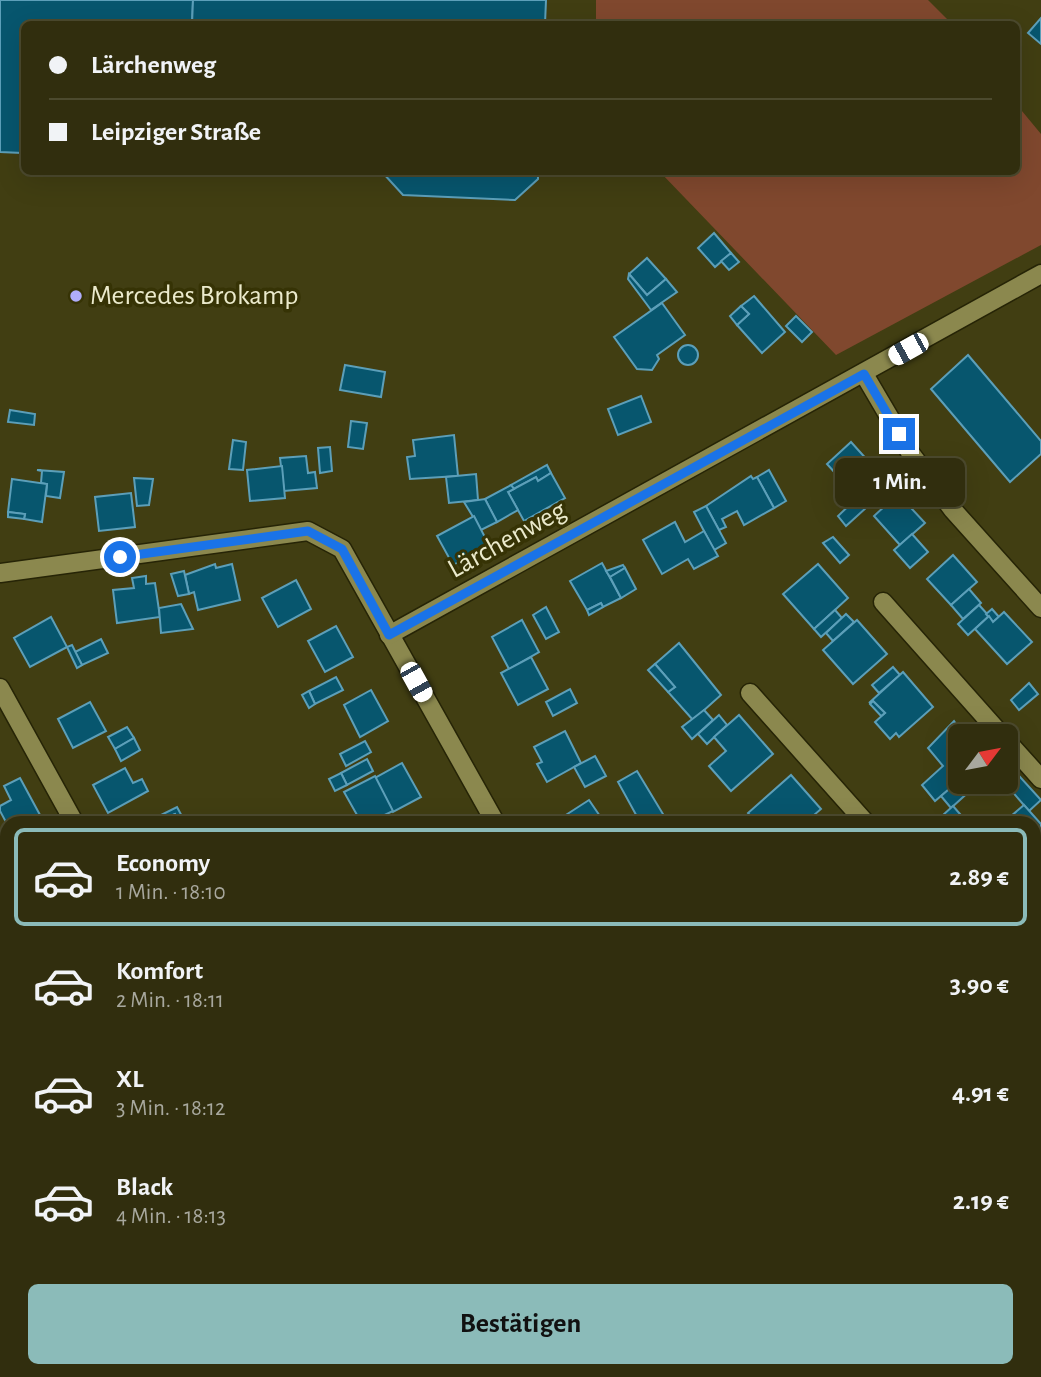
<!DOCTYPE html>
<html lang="de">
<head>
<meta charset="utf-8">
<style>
  body { margin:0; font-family:"Alegreya Sans",sans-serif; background:#393617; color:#f1f3f6; height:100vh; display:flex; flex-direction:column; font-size:26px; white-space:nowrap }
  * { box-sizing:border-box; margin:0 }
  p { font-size:23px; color:#a8a89e }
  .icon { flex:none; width:38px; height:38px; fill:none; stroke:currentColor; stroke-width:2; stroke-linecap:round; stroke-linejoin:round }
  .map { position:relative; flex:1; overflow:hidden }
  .panel { position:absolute; left:0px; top:816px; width:1041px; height:562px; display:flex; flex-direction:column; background:#312e0e; border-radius:21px 21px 0 0; box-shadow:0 7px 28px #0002,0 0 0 2px #4c4a2e }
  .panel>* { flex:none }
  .banner { position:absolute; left:21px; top:21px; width:999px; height:154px; border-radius:10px; box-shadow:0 7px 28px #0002,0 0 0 2px #4c4a2e; display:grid; align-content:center; height:154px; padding:0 28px; background:#312e0e }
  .needle { width:46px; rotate:58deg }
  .fabs { position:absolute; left:948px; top:724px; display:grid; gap:14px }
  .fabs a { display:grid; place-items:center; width:70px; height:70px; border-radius:10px; background:#312e0e; box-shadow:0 7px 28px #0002,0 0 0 2px #4c4a2e; font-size:35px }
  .end { position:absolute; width:32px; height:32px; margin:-16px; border:9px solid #1a73e8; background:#fff; box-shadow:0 0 0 4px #fff }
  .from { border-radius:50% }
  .bubble { position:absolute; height:49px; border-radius:10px; background:#312e0e; box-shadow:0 7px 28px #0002,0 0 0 2px #4c4a2e; font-size:23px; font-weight:700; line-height:49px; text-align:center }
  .car { position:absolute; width:21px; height:42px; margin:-21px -10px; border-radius:9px; box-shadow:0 0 5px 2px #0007; background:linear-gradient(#fff 24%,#345 0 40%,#fff 0 76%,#345 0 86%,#fff 0) }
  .banner b { display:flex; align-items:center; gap:24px; height:66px; font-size:26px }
  .banner b+b { border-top:2px solid #4c4a2e }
  .banner i { width:18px; height:18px; background:#f1f3f6 }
  ul { padding:12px 0 0; list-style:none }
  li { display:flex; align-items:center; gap:21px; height:98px; margin:0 14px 10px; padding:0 14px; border:4px solid transparent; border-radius:10px }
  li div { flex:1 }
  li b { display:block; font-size:26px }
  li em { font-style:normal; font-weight:700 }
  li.selected { border-color:#8bbbb9 }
  li>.icon { width:63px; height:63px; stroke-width:1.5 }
  .button { display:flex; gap:14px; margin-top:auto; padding:14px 28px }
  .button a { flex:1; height:80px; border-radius:10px; background:#8bbbb9; color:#111; font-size:28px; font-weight:700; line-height:80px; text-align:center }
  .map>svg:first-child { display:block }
</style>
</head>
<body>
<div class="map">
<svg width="1041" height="1377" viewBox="0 0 1041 1377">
  <rect width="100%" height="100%" fill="#413e12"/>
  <g fill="#80482e">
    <path d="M596 0H928L952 24H596Z"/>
    <path d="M1017 105 1041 134V245L836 355 660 172H1017Z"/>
  </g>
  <g fill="#07566e" stroke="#5c9fb9" stroke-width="2">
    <path d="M0 0H193L192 24H24V149L22 155V153L0 152Z"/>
    <path d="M193 0H546L545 24H192Z"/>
    <path d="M1041 18V44L1028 33Z"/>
    <path d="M382 172H538V179L515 200 403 195Z"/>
    <path d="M714 233 731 253 715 267 698 248Z"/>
    <path d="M731 253 739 262 729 270 721 261Z"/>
    <path d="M647 258 666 279 647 295 629 274Z"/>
    <path d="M629 274 647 295 666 279 677 292 651 310 628 279Z"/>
    <path d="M754 296 785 332 762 353 737 325 749 314 741 306Z"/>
    <path d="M662 303 685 335 657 355 659 359 652 370 637 369 614 337Z"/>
    <path d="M741 306 749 314 737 325 730 316Z"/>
    <path d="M796 316 812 332 802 342 786 326Z"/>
    <circle cx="688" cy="355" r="10"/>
    <path d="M968 355 1041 441V454L1010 482 931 389Z"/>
    <path d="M345 365 385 372 381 397 340 390Z"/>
    <path d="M641 396 651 422 618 435 608 409Z"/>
    <path d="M10 410 35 414 34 425 8 422Z"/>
    <path d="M351 421 367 423 363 449 348 447Z"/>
    <path d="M454 435 458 476 410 479 407 457 415 456 413 440Z"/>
    <path d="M233 440 246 442 243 470 229 469Z"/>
    <path d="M851 442 879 473 855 495 827 464Z"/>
    <path d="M330 447 332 471 320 473 318 448Z"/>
    <path d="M306 456 308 473 315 472 317 488 284 491 280 458Z"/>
    <path d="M547 465 551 473 538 481 536 477 514 489 511 485Z"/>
    <path d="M282 466 285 498 250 501 247 470Z"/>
    <path d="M37 470 64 472 60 498 46 496 47 484 41 483 42 471Z"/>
    <path d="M769 470 786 501 774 508 757 477Z"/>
    <path d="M551 473 565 498 524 521 508 492 536 477 538 481Z"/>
    <path d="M476 474 478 500 449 503 446 477Z"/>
    <path d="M751 476 753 479 757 477 774 508 744 525 737 511 722 519 726 527 719 530 706 506Z"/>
    <path d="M134 478 153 479 149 505 137 506Z"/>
    <path d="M12 479 47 484 42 522 24 519 25 514 8 512Z"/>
    <path d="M511 485 514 489 508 492 518 510 497 522 485 499Z"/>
    <path d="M131 493 135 527 99 531 95 497Z"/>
    <path d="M898 494 925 523 900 545 874 516Z"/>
    <path d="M858 497 867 507 846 526 838 516Z"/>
    <path d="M485 499 497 522 481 530 464 502Z"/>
    <path d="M706 506 726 543 714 550 694 512Z"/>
    <path d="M8 512 25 514 24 519 8 517Z"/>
    <path d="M474 516 489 545 453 565 437 536Z"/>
    <path d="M675 522 685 542 704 531 718 556 694 569 688 559 662 574 643 540Z"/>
    <path d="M912 534 928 552 910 568 894 550Z"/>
    <path d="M833 537 849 555 840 563 823 543Z"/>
    <path d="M953 555 977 582 951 605 927 579Z"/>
    <path d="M602 563 621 598 603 607 601 603 587 610 570 581Z"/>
    <path d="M215 564 216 568 232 564 240 600 198 610 194 592 189 594 185 575Z"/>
    <path d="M818 564 848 598 814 629 783 594Z"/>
    <path d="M623 565 625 568 610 577 606 571Z"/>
    <path d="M625 568 636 589 621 598 610 577Z"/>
    <path d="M184 571 189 594 178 596 171 574Z"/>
    <path d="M146 576V584L155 583 160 617 117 623 113 590 134 588 132 578Z"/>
    <path d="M296 580 311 609 278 627 262 598Z"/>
    <path d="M969 589 981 603 963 619 951 605Z"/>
    <path d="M601 603 603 607 589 615 587 610Z"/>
    <path d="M181 604 193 629 161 633 159 608Z"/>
    <path d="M979 605 989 616 968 635 958 624Z"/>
    <path d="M546 607 559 632 546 639 533 615Z"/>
    <path d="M992 609 999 617 993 622 986 614Z"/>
    <path d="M835 610 842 618 821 637 814 629Z"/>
    <path d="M1004 612 1032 642 1007 664 975 629 989 616 993 622Z"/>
    <path d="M846 614 854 622 833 641 826 633Z"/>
    <path d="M51 617 67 647 30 667 14 638Z"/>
    <path d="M522 620 539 652 509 669 492 637Z"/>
    <path d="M857 620 887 654 853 684 823 650Z"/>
    <path d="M336 626 353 657 325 672 308 641Z"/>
    <path d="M101 639 108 653 82 665 75 652Z"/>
    <path d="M679 643 721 695 693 720 668 692 675 687 655 664Z"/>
    <path d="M72 645 82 665 77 668 67 647Z"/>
    <path d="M531 657 548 689 518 705 501 673Z"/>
    <path d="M655 664 675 687 668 692 648 670Z"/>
    <path d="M893 667 900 675 879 693 872 685Z"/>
    <path d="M903 672 933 707 899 737 896 733 890 739 875 722 885 713 873 701 869 703Z"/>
    <path d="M336 677 343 690 315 704 309 691Z"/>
    <path d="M1029 683 1038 694 1019 710 1011 700Z"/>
    <path d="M570 689 577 703 553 716 546 702Z"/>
    <path d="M371 690 388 721 360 737 344 705Z"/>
    <path d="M309 691 315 704 309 708 302 695Z"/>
    <path d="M873 701 885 713 881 716 870 704Z"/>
    <path d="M90 702 106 731 73 748 58 719Z"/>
    <path d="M704 710 713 720 692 739 682 727Z"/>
    <path d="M719 715 727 725 707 744 698 734Z"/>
    <path d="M739 715 773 754 731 791 709 766 726 751 714 737Z"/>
    <path d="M954 721 965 737H961V779L935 801 922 785 943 766 928 748Z"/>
    <path d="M127 727 134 738 115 749 108 737Z"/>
    <path d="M565 731 581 763 547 782 537 764 542 762 534 747Z"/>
    <path d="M134 738 140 750 121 761 115 749Z"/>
    <path d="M365 741 371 752 346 766 340 754Z"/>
    <path d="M595 756 606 776 585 787 574 767Z"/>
    <path d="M367 759 373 771 347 785 341 773Z"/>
    <path d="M402 763 421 797 393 812 375 778Z"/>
    <path d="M125 768 133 783 142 779 148 791 108 813 93 785Z"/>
    <path d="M1012 768 1041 800 1029 811 1004 782 1006 773Z"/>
    <path d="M637 771 666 819 660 822H640L618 782Z"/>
    <path d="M341 773 347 785 335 791 329 779Z"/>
    <path d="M791 775 821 809 806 822H788L783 817 777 822H756L748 813Z"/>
    <path d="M375 776 393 811 370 822H361L344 792Z"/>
    <path d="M20 778 40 815 35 818 37 822 7 824 0 811V806L11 800 4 786Z"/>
    <path d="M961 779 972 789 951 808 941 796Z"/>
    <path d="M589 800 604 822H555Z"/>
    <path d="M1024 805 1041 824V863L1034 869V822H1004Z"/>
    <path d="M953 806 967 822 945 820 943 815Z"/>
    <path d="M177 807 185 822H179L175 814 155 822 153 819Z"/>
    <path d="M175 814 179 822H159Z"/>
    <path d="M7 944V977L0 965V948Z"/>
    <path d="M3 1139 7 1147V1182L0 1186V1140Z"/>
    <path d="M1034 1191H1041V1227L1034 1226Z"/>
    <path d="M1034 1298 1041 1304V1339L1034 1343Z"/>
    <path d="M59 1370H86L90 1377H63Z"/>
    <path d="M110 1370H145L146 1371 137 1377H114Z"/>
    <path d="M288 1370H310L300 1377H283L281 1375Z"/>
    <path d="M310 1370H347L351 1377H300Z"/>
    <path d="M575 1370H622L625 1375 571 1377 569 1374Z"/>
    <path d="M725 1370H742L735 1377H728Z"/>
    <path d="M758 1370H768L775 1377H751Z"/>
    <path d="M858 1370H879L872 1377H860L856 1373Z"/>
    <path d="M879 1370H905L899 1377H872Z"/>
    <path d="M905 1370H928L935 1377H899Z"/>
  </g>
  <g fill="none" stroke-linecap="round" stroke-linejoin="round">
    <g stroke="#262406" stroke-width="21">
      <g id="minor">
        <path d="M864 374 911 454 953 510 1041 608"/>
        <path d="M0 573 308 531 342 549 495 822"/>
        <path d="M883 602 1003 737"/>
        <path d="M389 635 1041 274"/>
        <path d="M0 688 74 822"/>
        <path d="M750 693 865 822"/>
        <path d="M1006 740 1041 779"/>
        <path d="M1034 912 1041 906"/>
        <path d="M1034 979 1041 987"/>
        <path d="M0 1071 7 1084"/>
        <path d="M1034 1134 1041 1142"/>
        <path d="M408 1370 413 1377"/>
        <path d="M675 1370 682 1377"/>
        <path d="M984 1370 991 1377"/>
        <path d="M455 1377 465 1370"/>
      </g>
    </g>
    <use href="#minor" stroke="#8b884e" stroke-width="18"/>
  </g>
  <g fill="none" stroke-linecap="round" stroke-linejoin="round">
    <path stroke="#1a73e8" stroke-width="9" d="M120 557 308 531 342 549 389 635 864 374 899 434"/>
  </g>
  <circle fill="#b0adfa" stroke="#363305" stroke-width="2.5" cx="76" cy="296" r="7"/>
  <g text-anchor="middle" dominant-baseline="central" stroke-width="7" stroke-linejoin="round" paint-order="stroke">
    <g font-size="28" fill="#ebeacc" stroke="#363305" text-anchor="start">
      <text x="90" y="296">Mercedes Brokamp</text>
    </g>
    <g font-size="28" fill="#ebeacc" stroke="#363305">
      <text transform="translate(507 540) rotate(-29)">Lärchenweg</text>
    </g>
  </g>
</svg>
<div class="fabs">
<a><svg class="needle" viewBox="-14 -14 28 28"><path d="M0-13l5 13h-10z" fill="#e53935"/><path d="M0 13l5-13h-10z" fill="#a8a89e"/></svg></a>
</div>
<i class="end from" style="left:120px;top:557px"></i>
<i class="end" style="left:899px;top:434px"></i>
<div class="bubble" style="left:835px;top:458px;width:130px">1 Min.</div>
<i class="car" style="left:908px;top:349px;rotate:241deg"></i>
<i class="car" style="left:416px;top:682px;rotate:151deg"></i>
<div class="banner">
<b><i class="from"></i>Lärchenweg</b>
<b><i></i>Leipziger Straße</b>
</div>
<section class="panel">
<ul>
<li class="selected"><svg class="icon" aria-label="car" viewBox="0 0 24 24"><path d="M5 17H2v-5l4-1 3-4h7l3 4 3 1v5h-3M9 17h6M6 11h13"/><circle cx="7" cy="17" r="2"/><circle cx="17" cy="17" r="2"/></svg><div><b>Economy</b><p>1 Min. · 18:10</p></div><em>2.89 €</em></li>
<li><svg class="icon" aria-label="car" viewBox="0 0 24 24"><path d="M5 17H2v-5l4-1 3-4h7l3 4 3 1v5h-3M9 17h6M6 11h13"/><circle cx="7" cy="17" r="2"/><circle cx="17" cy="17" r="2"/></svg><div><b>Komfort</b><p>2 Min. · 18:11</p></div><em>3.90 €</em></li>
<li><svg class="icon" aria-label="car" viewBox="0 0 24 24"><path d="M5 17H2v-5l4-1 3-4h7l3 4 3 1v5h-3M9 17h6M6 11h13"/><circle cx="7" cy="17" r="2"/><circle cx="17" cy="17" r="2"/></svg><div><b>XL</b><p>3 Min. · 18:12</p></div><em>4.91 €</em></li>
<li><svg class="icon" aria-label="car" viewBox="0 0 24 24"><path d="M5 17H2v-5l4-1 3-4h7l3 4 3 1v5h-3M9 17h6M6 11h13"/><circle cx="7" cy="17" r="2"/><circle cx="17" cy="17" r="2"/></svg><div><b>Black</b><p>4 Min. · 18:13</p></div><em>2.19 €</em></li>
</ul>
<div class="button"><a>Bestätigen</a></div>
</section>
</div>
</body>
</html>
